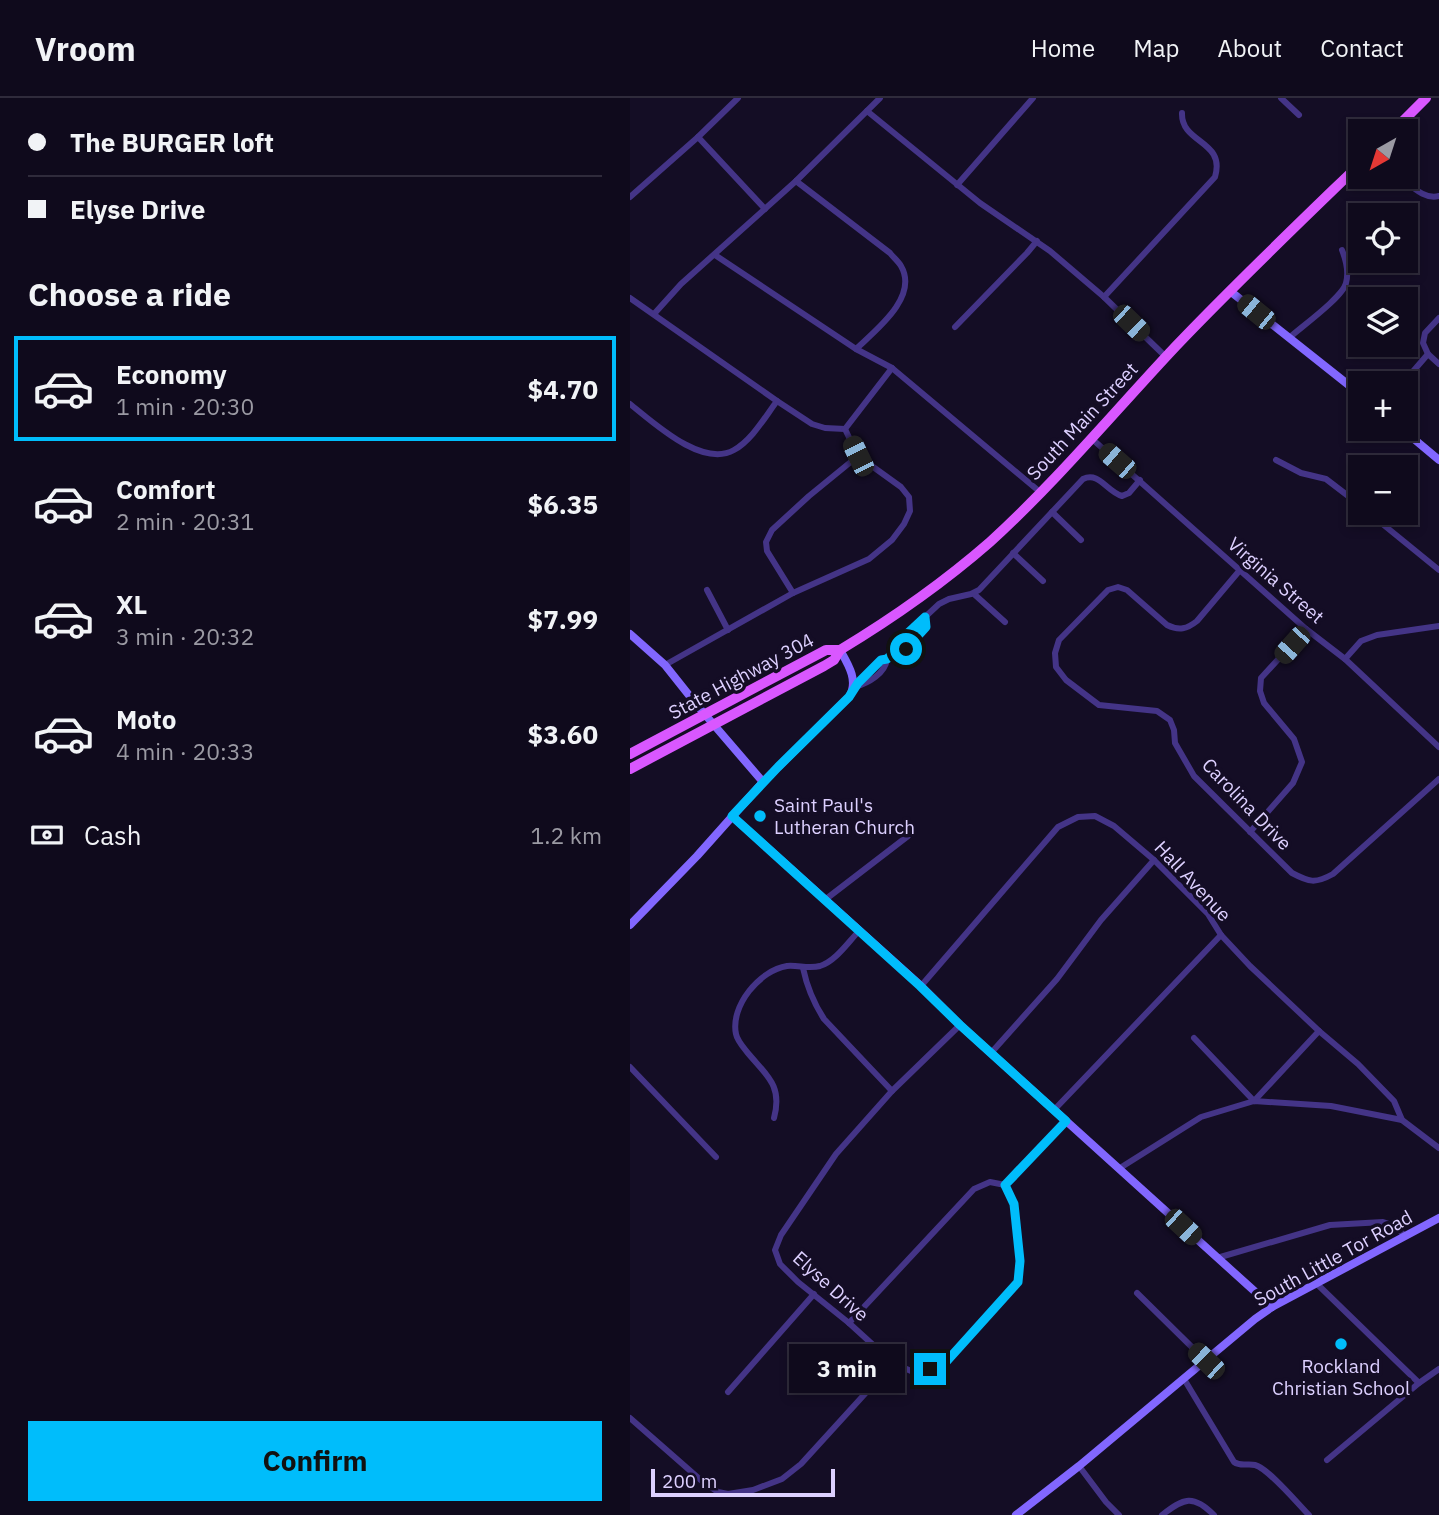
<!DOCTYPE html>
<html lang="en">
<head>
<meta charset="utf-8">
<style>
  body { margin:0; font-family:"IBM Plex Sans",sans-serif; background:#181325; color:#f1f3f6; height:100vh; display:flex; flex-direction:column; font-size:26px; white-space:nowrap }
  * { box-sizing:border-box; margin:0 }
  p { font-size:23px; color:#9b9aa3 }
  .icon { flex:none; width:38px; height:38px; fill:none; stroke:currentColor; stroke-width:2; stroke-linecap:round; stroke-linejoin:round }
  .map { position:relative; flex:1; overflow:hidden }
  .drawer { display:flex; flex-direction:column; background:#0f0a1c; width:630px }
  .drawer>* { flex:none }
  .guide { display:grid; align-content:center; height:154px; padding:0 28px; background:#0f0a1c }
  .needle { width:46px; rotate:219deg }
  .tools { position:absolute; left:718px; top:21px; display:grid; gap:14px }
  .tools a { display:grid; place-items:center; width:70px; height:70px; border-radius:0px; background:#0f0a1c; box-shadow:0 4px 10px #0003,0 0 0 2px #2f2b3b; font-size:35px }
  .scale { position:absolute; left:21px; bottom:18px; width:184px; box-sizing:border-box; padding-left:7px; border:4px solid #ddd0ff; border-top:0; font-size:19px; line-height:24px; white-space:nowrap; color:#ddd0ff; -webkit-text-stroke:5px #140d25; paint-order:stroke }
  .end { position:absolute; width:32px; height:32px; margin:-16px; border:9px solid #00bdfb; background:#111; box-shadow:0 0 0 4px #111 }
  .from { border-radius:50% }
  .bubble { position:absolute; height:49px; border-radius:0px; background:#0f0a1c; box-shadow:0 4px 10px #0003,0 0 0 2px #2f2b3b; font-size:23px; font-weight:800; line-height:49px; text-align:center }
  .car { position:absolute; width:21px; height:42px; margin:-21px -10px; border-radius:9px; box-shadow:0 0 5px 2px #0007; background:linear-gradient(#222 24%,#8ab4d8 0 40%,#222 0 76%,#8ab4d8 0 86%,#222 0) }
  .guide b { display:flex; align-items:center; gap:24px; height:66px; font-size:26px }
  .guide b+b { border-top:2px solid #2f2b3b }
  .guide i { width:18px; height:18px; background:#f1f3f6 }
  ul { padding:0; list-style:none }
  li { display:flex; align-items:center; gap:21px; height:105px; margin:0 14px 10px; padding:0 14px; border:4px solid transparent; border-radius:0px }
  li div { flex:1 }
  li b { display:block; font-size:26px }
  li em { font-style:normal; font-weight:800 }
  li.on { border-color:#00bdfb }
  li>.icon { width:63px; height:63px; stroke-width:1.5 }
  h2 { padding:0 28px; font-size:32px; line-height:84px }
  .pay { display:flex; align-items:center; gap:18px; height:77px; padding:0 28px; font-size:26px }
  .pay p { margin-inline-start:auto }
  .primary-button { display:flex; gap:14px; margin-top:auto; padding:14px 28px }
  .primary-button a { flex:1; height:80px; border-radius:0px; background:#00bdfb; color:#111; font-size:28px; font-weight:800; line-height:80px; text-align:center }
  header { display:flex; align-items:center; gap:42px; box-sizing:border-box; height:98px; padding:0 35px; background:#0f0a1c; border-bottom:2px solid #2f2b3b }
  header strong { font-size:33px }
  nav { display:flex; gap:38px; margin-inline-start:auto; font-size:24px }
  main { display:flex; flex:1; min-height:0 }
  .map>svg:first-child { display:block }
</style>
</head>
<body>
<header>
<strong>Vroom</strong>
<nav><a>Home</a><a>Map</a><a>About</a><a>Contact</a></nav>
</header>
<main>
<section class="drawer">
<div class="guide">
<b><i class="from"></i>The BURGER loft</b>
<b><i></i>Elyse Drive</b>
</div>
<h2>Choose a ride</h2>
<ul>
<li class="on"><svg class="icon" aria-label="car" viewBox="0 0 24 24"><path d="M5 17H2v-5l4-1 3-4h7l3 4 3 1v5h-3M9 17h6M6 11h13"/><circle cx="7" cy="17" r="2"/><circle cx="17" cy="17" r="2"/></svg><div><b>Economy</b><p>1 min · 20:30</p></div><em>$4.70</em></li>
<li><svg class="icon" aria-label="car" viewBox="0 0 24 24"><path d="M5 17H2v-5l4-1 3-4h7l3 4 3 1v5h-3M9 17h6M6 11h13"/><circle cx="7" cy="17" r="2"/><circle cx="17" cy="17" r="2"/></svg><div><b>Comfort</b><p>2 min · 20:31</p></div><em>$6.35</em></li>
<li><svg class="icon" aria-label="car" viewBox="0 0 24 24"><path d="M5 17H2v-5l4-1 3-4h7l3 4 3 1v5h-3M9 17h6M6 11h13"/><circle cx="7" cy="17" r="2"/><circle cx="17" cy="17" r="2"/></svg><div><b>XL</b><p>3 min · 20:32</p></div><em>$7.99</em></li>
<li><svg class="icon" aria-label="car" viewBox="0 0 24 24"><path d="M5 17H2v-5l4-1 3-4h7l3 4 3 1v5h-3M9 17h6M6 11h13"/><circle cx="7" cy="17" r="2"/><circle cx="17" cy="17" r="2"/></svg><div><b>Moto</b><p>4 min · 20:33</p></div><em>$3.60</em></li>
</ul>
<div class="pay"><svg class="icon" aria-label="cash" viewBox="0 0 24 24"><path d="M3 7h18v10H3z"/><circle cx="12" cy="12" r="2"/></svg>Cash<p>1.2 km</p></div>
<div class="primary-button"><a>Confirm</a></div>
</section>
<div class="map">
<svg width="809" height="1417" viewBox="0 0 809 1417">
  <rect width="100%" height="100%" fill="#140d25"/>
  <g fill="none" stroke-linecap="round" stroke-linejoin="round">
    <g stroke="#443487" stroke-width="6">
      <path d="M651 0 669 17"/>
      <path d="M237 13 350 105 420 153 474 199 536 259"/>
      <path d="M68 39 135 111"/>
      <path d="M770 79C782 88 794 102 809 98"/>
      <path d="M166 83 260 155C263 159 268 163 271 168 289 199 246 232 226 251"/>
      <path d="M327 87 403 0"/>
      <path d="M0 99 68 39 108 0"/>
      <path d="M85 157 226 251 262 270 410 394"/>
      <path d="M474 199 585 79C596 42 551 46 552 15"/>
      <path d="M0 200 147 303 182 326 195 330 215 331"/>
      <path d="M24 216 51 186 166 83 250 0"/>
      <path d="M809 220 795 235 793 245 798 256 809 266"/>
      <path d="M325 229 397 155 407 143"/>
      <path d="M659 240C671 229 713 199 716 185 719 174 716 162 712 152"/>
      <path d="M773 285 798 256"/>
      <path d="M0 306C24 325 72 370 104 352 122 342 135 319 147 303"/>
      <path d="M215 331 262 270"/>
      <path d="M461 340 676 531 715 561 809 649"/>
      <path d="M646 362 671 375 696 381 730 407"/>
      <path d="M422 414 451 442"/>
      <path d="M739 415 809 472"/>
      <path d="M383 455 413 483"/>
      <path d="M610 472 567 523C557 531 549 533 537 527L497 492 488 489 478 492 429 542 425 555 426 569 436 582 469 607 527 613 540 622 544 632 545 645 564 678 662 775C679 784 685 786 703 776L809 681"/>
      <path d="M77 492 98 532"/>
      <path d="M163 495 137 453 136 444 142 432 179 398 228 358"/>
      <path d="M344 496 375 524"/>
      <path d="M263 555C274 554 290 540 295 530 298 526 296 524 295 519"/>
      <path d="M715 561 731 543 747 537 809 528"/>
      <path d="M35 567 163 495 239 461 262 442 274 426 280 413 279 399 271 389 228 358 215 331"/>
      <path d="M225 589C238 585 255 576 257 561"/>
      <path d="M223 590 249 564 257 561 263 555 266 546 309 506 319 501 341 496 349 492 453 381C469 373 477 394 492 398L499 395 510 382"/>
      <path d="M620 734 663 685 672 664 664 641 634 605 630 593 631 580 676 531"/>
      <path d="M196 801 278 738"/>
      <path d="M173 870C177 889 183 904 194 921L262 993"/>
      <path d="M291 888 428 729 448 719 465 718 484 728 524 762 578 816 591 837 620 868 689 933 728 966 764 1003 772 1022 809 1050"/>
      <path d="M330 927 262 993 206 1056 151 1137 145 1152 150 1166 168 1184 219 1225 263 1265 281 1273 300 1271 316 1264 374 1201 388 1183 390 1163 384 1106 375 1087"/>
      <path d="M564 940 624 1003 689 933"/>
      <path d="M361 955 427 881 471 822 524 762"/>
      <path d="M0 969 86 1059"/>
      <path d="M424 1012 591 837"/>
      <path d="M144 1020C153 987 136 977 117 954 113 949 107 942 106 936 100 908 130 872 157 868 168 867 179 871 190 868 206 863 218 844 230 832"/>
      <path d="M490 1070 571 1019 624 1003 701 1008 772 1022"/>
      <path d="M375 1087 436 1023"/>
      <path d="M587 1160 700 1127 753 1124 765 1128 775 1138"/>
      <path d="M686 1185 789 1285"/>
      <path d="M507 1195 576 1263"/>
      <path d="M219 1225 344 1091 360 1084 375 1087"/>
      <path d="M554 1281 604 1364C611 1369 617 1365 625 1367 638 1370 668 1406 679 1417"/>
      <path d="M98 1294 184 1196"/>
      <path d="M0 1320 73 1384 88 1394 98 1396 123 1392 152 1381 171 1366 263 1265"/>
      <path d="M697 1362 789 1285 809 1271"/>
      <path d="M449 1368 476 1404 489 1417"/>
      <path d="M532 1417C554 1400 563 1396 584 1417"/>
    </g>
    <g stroke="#8267ff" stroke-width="8">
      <path d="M600 193 730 296"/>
      <path d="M772 331 809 362"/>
      <path d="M0 536 35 567 66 606 133 684"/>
      <path d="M102 718 291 888 330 927 642 1209"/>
      <path d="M0 827 67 758 133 684 219 599C229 583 218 566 210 552"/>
      <path d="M386 1417 449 1368 625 1221 642 1209 809 1120"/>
    </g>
    <g stroke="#d957ff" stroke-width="10">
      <path d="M763 33 796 0"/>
      <path d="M210 552C263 520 313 485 360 444 426 384 484 314 546 248 605 186 668 126 730 66"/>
      <path d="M0 656 196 552H210"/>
      <path d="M0 671 194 568 204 562 210 552"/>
    </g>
  </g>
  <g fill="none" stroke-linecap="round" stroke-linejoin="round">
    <path stroke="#00bdfb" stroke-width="9" d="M276 551 296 529 295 519 266 546 263 555 257 561 251 562 228 585 219 599 148 669 102 718 290 888 330 927 436 1023 375 1087 384 1106 390 1163 388 1184 316 1264 300 1271"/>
  </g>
  <g fill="#00bdfb" stroke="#140d25" stroke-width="2.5">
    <circle cx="130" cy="718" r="7"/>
    <circle cx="711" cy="1246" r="7"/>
  </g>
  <g text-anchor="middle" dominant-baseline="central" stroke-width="7" stroke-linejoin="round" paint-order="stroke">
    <g font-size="19" fill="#ddd0ff" stroke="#140d25">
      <text transform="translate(452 323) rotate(-47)">South Main Street</text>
      <text transform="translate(646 482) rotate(41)">Virginia Street</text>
      <text transform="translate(111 578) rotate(-28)">State Highway 304</text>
      <text transform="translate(617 706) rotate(46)">Carolina Drive</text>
      <text transform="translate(563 783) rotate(47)">Hall Avenue</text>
      <text transform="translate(703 1160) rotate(-29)">South Little Tor Road</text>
      <text transform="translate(201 1188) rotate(42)">Elyse Drive</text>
    </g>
    <g font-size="19" fill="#ddd0ff" stroke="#140d25" text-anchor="start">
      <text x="144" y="707">Saint Paul's<tspan x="144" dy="22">Lutheran Church</tspan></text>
      <text x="711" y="1268" text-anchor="middle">Rockland<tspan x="711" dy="22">Christian School</tspan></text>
    </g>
  </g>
</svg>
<div class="tools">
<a><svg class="needle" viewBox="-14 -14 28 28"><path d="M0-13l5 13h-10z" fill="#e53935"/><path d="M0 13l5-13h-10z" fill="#9b9aa3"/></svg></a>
<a><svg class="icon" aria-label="locate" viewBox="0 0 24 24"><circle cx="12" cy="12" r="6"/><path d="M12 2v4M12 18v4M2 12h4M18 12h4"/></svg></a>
<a><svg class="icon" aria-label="layers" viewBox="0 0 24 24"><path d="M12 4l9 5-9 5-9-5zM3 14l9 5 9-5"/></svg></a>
<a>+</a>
<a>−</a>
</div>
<div class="scale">200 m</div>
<i class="end from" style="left:276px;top:551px"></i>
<i class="end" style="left:300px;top:1271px"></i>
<div class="bubble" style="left:159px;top:1246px;width:116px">3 min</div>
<i class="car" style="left:626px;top:214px;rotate:309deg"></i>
<i class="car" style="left:501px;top:225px;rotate:134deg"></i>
<i class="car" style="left:228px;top:358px;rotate:334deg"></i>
<i class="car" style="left:487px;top:363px;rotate:311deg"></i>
<i class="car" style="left:662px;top:547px;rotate:222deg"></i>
<i class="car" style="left:553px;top:1129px;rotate:133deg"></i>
<i class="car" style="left:576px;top:1263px;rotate:314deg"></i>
</div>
</main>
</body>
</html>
